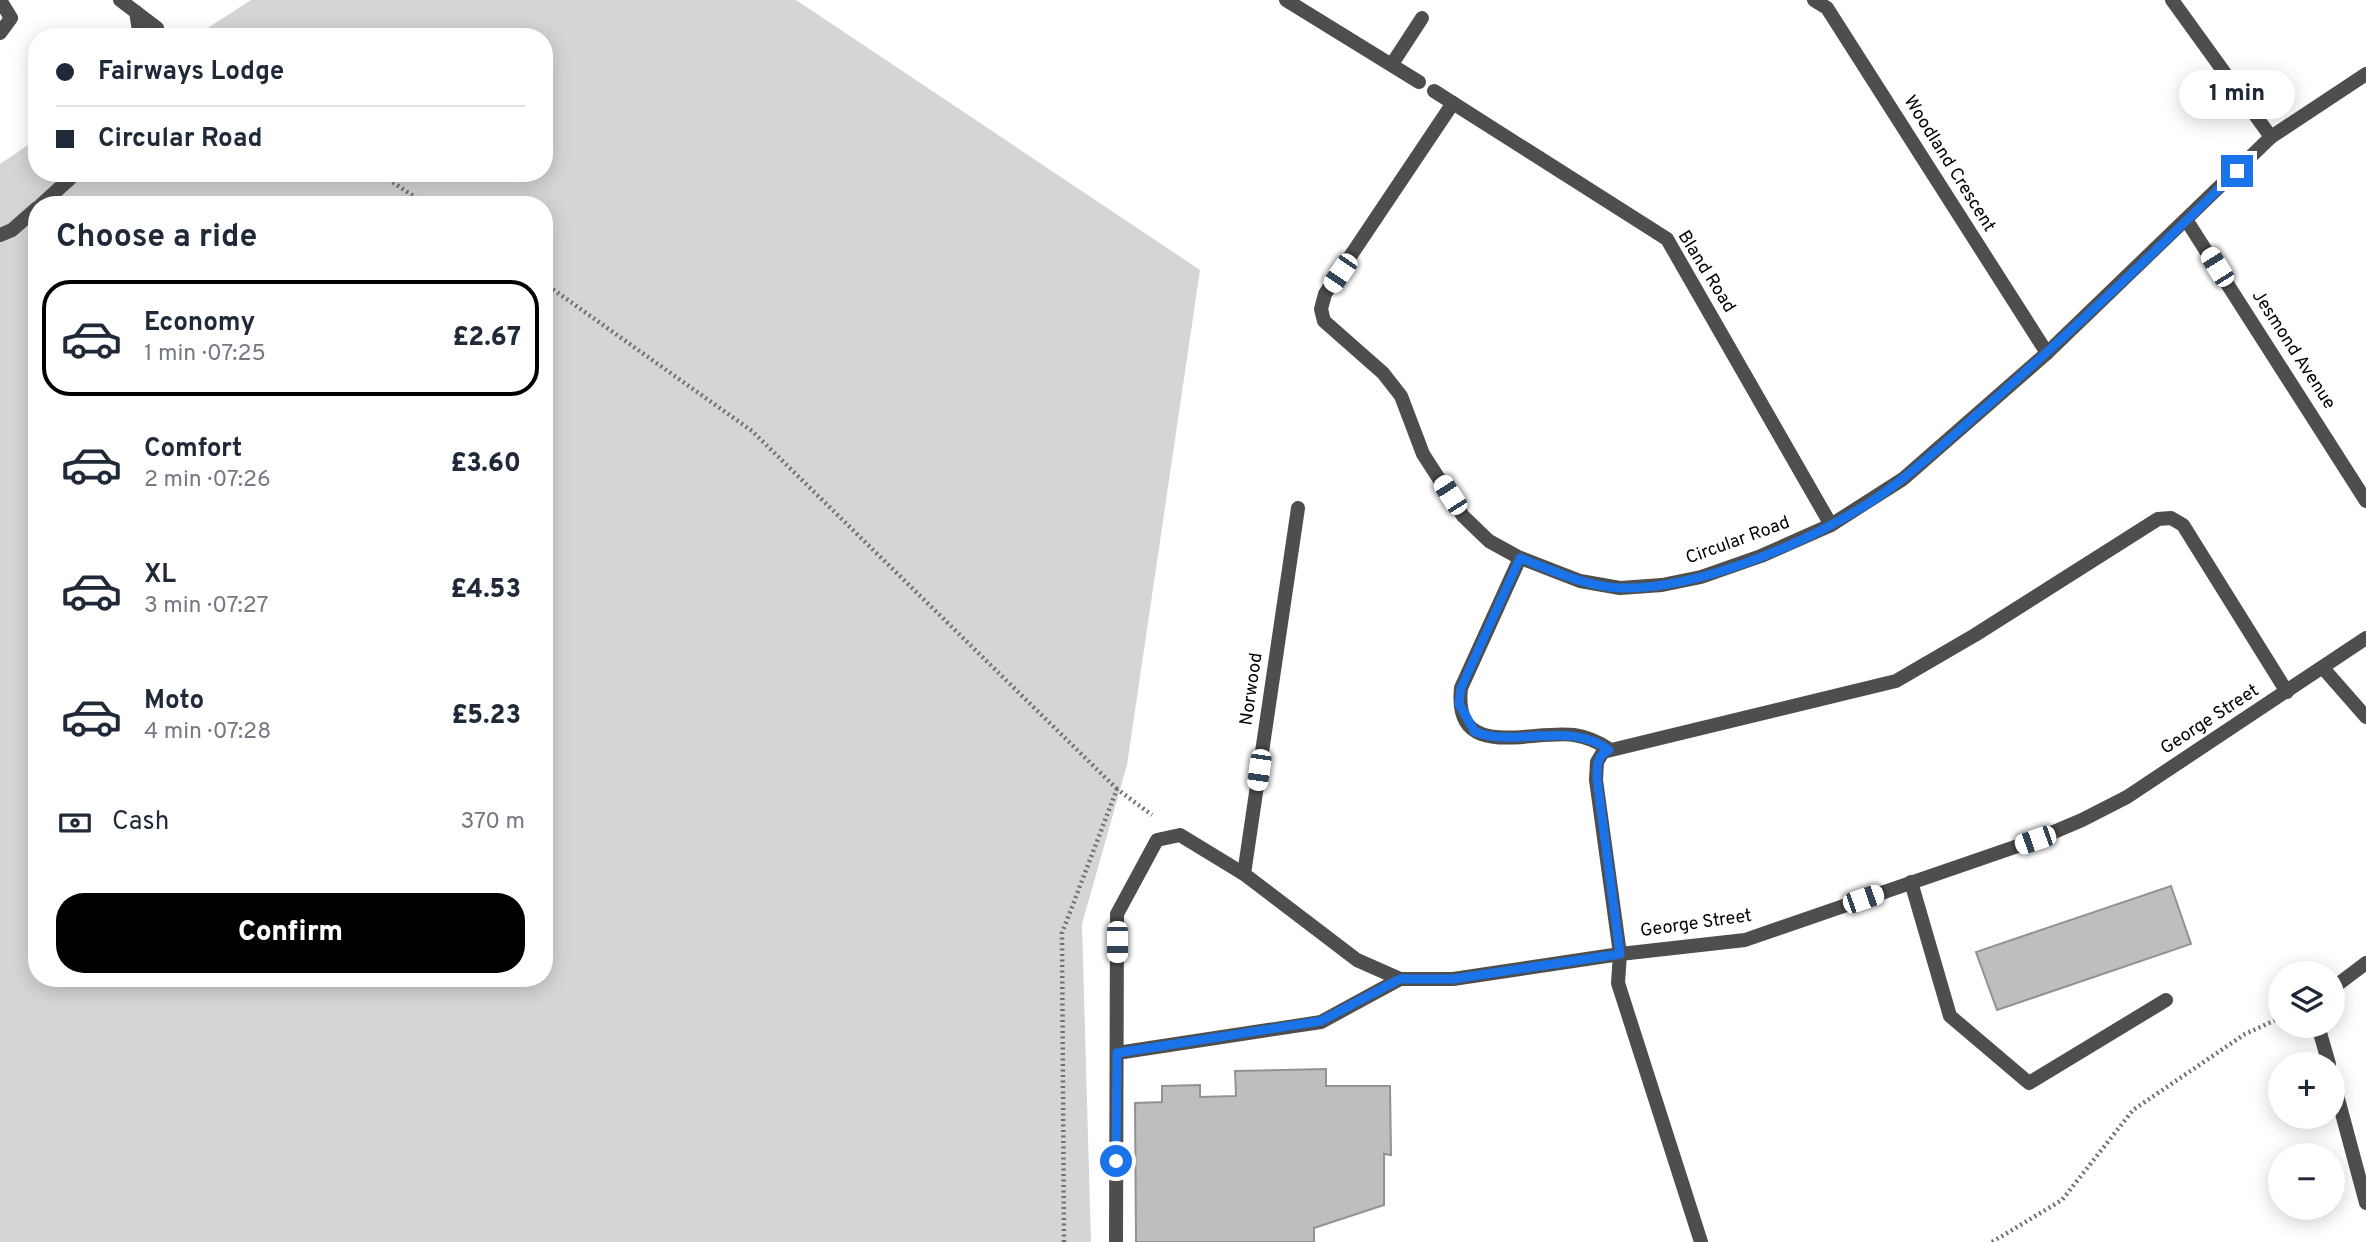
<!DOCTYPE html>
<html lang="en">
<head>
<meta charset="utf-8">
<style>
  body { margin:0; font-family:Overpass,sans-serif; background:#f2f2f3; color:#1f2937; height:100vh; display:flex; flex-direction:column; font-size:26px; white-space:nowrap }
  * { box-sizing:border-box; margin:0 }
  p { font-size:23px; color:#747a83 }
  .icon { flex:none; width:38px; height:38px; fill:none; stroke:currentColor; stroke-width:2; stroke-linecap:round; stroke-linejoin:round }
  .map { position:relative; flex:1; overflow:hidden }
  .details { position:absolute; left:28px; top:196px; width:525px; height:791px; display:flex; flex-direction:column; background:#fff; border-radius:28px; box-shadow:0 4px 18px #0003 }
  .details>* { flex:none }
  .guide { position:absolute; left:28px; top:28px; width:525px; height:154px; border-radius:28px; box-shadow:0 4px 18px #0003; display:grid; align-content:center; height:154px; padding:0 28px; background:#fff }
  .buttons { position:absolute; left:2268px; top:961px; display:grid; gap:14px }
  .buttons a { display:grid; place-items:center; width:77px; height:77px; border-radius:50%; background:#fff; box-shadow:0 4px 18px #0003; font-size:35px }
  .end { position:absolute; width:32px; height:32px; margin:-16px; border:9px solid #1a73e8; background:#fff; box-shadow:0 0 0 4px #fff }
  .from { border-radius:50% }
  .bubble { position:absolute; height:49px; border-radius:24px; background:#fff; box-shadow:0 4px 18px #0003; font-size:23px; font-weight:800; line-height:49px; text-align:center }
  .car { position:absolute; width:21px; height:42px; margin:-21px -10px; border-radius:9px; box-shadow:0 0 5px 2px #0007; background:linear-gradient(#fff 24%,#345 0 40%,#fff 0 76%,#345 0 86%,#fff 0) }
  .guide b { display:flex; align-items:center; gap:24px; height:66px; font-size:26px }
  .guide b+b { border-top:2px solid #e0e1e3 }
  .guide i { width:18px; height:18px; background:#1f2937 }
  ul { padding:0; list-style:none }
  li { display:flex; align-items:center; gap:21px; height:116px; margin:0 14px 10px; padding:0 14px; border:4px solid transparent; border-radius:28px }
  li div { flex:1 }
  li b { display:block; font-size:26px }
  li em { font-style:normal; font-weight:800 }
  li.on { border-color:#000 }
  li>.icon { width:63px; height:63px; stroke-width:1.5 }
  h2 { padding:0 28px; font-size:32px; line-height:84px }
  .pay { display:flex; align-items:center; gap:18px; height:77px; padding:0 28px; font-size:26px }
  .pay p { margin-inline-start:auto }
  .button { display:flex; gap:14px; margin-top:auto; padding:14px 28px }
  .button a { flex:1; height:80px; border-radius:28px; background:#000; color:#fff; font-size:28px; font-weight:800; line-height:80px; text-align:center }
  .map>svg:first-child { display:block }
</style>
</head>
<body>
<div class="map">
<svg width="2366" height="1242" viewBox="0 0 2366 1242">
  <rect width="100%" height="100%" fill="#fff"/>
  <path fill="#d5d5d5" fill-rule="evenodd" d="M251 0H796L1200 270 1127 765 1082 924 1091 1242H0V164L37 139V173H544V37H194ZM37 205H544V978H37Z"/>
  <g fill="#bebebe" stroke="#929292" stroke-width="2">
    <path d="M2171 886 2191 944 1997 1010 1976 952Z"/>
    <path d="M1326 1069V1086H1390L1391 1155 1384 1154V1205L1314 1228V1242H1136L1135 1103 1162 1102V1086L1200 1085V1097L1236 1096 1235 1071Z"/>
  </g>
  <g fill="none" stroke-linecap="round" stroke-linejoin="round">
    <g stroke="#707070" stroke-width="4.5" stroke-dasharray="2 3.5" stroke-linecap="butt">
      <path d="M379 173 427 205"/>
      <path d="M544 283 752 431 1117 789"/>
      <path d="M1064 1242 1062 933 1117 789 1152 815"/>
      <path d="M1992 1242 2062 1200 2133 1110 2245 1034 2280 1018"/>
    </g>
    <g stroke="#4e4e4e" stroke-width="14">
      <path d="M120 0 157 28"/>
      <path d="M136 12 140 37"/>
      <path d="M0 33 11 18 0 0"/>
      <path d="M41 205 76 173"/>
      <path d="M0 235 12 230 37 208"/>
      <path d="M1520 558 1461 688C1453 763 1532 729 1574 735 1588 737 1597 741 1609 749"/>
      <path d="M1911 882 1950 1016 2029 1083 2166 1000"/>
      <path d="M1620 954 1596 780 1597 762 1603 752 1896 681 1975 635 2158 519 2171 518 2183 525 2287 692"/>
      <path d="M1117 1053 1321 1022 1400 979"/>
      <path d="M1116 1242 1117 914 1157 840 1180 835 1244 874"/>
    </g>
    <g stroke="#4e4e4e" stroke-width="14">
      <path d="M1286 0 1419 82"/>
      <path d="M1814 0 1827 8 2047 353"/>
      <path d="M2172 0 2271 137"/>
      <path d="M1392 64 1422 18"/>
      <path d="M1434 91 1667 239 1831 525"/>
      <path d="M1453 103 1325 294 1321 309 1324 321 1383 373 1401 396 1423 454 1463 516 1489 541 1518 557 1580 581 1620 588 1662 585 1701 577 1761 556 1831 525 1903 479 2047 353 2271 137 2366 74"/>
      <path d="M2187 221 2366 501"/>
      <path d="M1298 508 1244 874 1357 960 1400 979H1453L1620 954 1745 940 2035 840 2082 820 2127 797 2366 638"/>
      <path d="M2323 668 2366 717"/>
      <path d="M1620 954 1618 983 1701 1242"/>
      <path d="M2333 988 2366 963"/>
      <path d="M2318 1026 2329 1064"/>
      <path d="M2333 1080 2366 1203"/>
    </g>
  </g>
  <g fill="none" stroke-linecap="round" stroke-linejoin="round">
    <path stroke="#1a73e8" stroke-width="9" d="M1116 1161 1117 1053 1321 1021 1400 979H1453L1620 954 1597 780C1597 767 1596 755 1609 750 1569 720 1518 748 1475 732L1459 704 1461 688 1520 558C1552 570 1586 587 1621 588 1695 590 1802 545 1864 506 1909 478 1947 440 1987 406 2073 330 2156 251 2237 171"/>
  </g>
  <g text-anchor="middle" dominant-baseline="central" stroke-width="5" stroke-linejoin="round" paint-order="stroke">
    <g font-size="18" fill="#000" stroke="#fff">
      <text transform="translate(1949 164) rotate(58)">Woodland Crescent</text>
      <text transform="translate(1706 272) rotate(58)">Bland Road</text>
      <text transform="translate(2293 350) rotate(57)">Jesmond Avenue</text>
      <text transform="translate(1738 541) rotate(-20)">Circular Road</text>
      <text transform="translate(1252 689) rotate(-82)">Norwood</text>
      <text transform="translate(2210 720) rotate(-33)">George Street</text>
      <text transform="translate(1696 924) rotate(-8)">George Street</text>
    </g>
  </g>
</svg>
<div class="buttons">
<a><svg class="icon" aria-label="layers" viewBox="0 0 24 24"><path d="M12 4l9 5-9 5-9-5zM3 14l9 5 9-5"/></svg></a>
<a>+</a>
<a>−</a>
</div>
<i class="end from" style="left:1116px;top:1161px"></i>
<i class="end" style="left:2237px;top:171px"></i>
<div class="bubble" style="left:2179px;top:70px;width:116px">1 min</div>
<i class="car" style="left:2217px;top:267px;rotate:328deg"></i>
<i class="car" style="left:1340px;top:273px;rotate:214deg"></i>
<i class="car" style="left:1450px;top:495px;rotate:327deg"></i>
<i class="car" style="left:1259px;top:770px;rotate:188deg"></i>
<i class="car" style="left:2035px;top:840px;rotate:251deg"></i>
<i class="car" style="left:1863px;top:899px;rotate:71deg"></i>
<i class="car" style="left:1117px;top:942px;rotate:180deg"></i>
<div class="guide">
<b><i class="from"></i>Fairways Lodge</b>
<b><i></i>Circular Road</b>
</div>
<section class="details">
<h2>Choose a ride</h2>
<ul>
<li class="on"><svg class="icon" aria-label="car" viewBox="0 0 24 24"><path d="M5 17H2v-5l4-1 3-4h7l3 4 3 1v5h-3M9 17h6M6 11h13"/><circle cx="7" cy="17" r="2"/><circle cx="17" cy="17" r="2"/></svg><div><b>Economy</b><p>1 min · 07:25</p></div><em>£2.67</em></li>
<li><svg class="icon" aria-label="car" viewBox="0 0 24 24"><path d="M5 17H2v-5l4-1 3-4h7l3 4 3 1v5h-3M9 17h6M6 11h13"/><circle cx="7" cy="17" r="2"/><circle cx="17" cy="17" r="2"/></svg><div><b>Comfort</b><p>2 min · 07:26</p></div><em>£3.60</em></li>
<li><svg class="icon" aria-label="car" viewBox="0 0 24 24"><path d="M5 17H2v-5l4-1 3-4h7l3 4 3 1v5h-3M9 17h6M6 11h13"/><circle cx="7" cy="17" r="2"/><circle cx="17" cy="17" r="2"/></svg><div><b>XL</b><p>3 min · 07:27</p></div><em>£4.53</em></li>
<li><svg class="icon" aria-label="car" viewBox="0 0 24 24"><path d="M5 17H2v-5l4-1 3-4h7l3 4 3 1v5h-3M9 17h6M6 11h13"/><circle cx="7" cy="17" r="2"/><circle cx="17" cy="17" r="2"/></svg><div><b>Moto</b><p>4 min · 07:28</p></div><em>£5.23</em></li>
</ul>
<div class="pay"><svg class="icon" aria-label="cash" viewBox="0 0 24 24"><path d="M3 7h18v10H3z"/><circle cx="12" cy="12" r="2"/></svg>Cash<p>370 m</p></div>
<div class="button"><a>Confirm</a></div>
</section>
</div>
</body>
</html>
